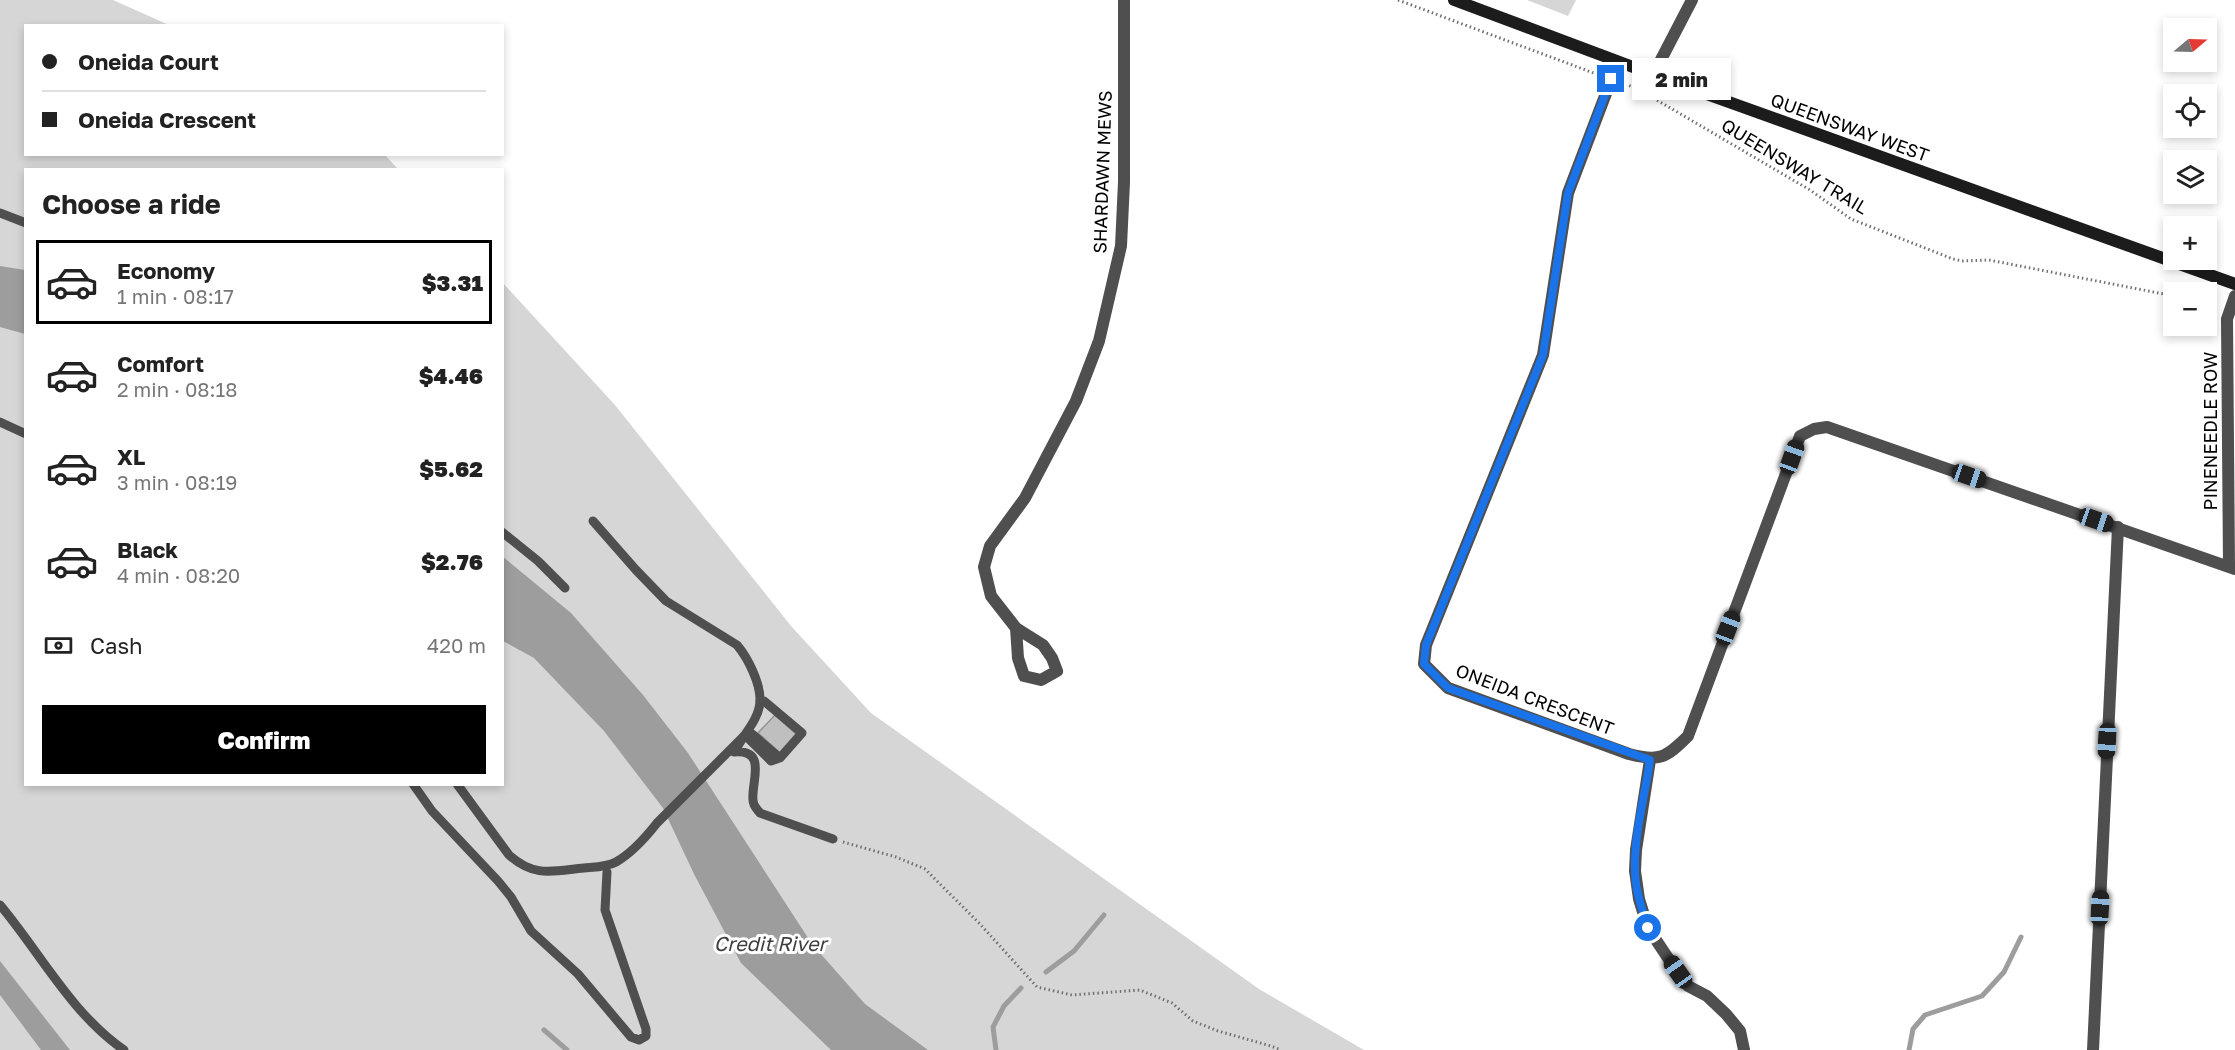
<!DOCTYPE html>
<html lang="en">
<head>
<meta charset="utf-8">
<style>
  body { margin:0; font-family:"Golos Text",sans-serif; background:#f2f2f2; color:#222; height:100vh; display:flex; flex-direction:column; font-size:22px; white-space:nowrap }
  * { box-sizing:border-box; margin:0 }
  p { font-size:20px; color:#767676 }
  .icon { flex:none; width:33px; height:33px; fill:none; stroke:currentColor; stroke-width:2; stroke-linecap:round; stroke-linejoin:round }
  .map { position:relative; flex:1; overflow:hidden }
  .drawer { position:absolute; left:24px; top:168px; width:480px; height:618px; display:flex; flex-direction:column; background:#fff; border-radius:0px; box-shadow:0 3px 9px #0003 }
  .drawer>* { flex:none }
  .guide { position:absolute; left:24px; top:24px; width:480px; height:132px; border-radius:0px; box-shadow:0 3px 9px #0003; display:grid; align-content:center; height:132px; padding:0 18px; background:#fff }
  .needle { width:39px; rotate:71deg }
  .controls { position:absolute; left:2163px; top:18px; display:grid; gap:12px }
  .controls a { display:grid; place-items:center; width:54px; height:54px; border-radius:0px; background:#fff; box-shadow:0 3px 9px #0003; font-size:30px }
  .end { position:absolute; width:27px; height:27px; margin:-14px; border:8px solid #1a73e8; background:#fff; box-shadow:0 0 0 3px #fff }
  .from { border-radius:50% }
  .bubble { position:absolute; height:42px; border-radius:0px; background:#fff; box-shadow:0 3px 9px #0003; font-size:20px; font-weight:800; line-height:42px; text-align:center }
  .car { position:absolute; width:18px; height:36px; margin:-18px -9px; border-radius:8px; box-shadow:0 0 4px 2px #0007; background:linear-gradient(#222 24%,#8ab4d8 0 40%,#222 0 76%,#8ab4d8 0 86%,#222 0) }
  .guide b { display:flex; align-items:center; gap:21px; height:57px; font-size:22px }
  .guide b+b { border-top:2px solid #e0e0e0 }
  .guide i { width:15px; height:15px; background:#222 }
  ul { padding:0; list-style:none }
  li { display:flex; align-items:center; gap:18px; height:84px; margin:0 12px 9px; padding:0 6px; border:3px solid transparent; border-radius:0px }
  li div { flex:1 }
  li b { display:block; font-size:22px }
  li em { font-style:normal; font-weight:800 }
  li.active { border-color:#000 }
  li>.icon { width:54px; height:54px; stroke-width:1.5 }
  h2 { padding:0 18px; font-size:27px; line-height:72px }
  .pay { display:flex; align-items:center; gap:15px; height:66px; padding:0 18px; font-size:22px }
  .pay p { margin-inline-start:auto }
  .cta { display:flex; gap:12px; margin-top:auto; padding:12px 18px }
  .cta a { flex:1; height:69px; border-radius:0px; background:#000; color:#fff; font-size:24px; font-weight:800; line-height:69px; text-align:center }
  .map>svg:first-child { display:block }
</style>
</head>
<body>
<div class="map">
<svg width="2235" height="1050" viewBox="0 0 2235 1050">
  <rect width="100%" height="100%" fill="#fff"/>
  <g fill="#d6d6d6">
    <path d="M0 0H113L169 25 26 26V154H384L398 169 26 170V784H502L503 283 615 405 791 626 871 713 1259 989 1364 1050H0Z"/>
    <path d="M1527 0H1576L1568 16Z"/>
  </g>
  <g fill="#9d9d9d">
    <path d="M0 266 25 270V334L0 327Z"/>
    <path d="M502 556 571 613 643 695 688 753 812 944 865 1004 928 1050H831L741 963 694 874 663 808 604 731 534 658 503 641Z"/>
    <path d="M0 961 70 1050H41L0 995Z"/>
  </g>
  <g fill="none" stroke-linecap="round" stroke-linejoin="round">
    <g stroke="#9d9d9d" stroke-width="5">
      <path d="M1046 972 1074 951 1104 915"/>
      <path d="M544 1030 567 1050"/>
      <path d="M996 1050 993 1027 1004 1006 1021 988"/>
      <path d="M1909 1050 1913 1029 1925 1015 1982 996 2004 972 2021 937"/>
    </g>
  </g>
  <path fill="#bfbfbf" stroke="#939393" stroke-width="1.5" d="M775 715 797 735 780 753 758 733Z"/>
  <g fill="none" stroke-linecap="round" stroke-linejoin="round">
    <g stroke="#717171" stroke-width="3" stroke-dasharray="1.5 3" stroke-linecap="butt">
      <path d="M1398 0 1599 75"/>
      <path d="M1625 84 1638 89 1810 190 1851 219 1953 259 1962 261 1989 260 2174 296"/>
      <path d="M2206 304 2216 306"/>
      <path d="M843 842 896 857 925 869 980 924 1037 987 1072 995 1140 990 1172 1003 1193 1021 1218 1031 1271 1046 1281 1050"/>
    </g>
    <g stroke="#4f4f4f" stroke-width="9">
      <path d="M0 213 26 223"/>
      <path d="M0 422 26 434"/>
      <path d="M593 521 636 570 666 601 737 645C748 658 761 684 760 702 759 715 751 726 744 736"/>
      <path d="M502 532 538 561 565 588"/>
      <path d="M760 701H764L802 733 780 758 752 734 749 739 771 761 777 759"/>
      <path d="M413 784 432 811 498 881 511 897 531 931 578 974 631 1037 639 1040 646 1036V1029L605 910 607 872"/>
      <path d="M457 784 509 855C535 878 553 871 584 868 595 867 607 867 616 862 632 853 646 837 657 823L744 736 734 752C768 749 751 782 753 800 753 806 757 809 760 813L833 839"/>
      <path d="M0 905C41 954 71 1013 124 1050"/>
    </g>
    <g stroke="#4f4f4f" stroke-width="12">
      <path d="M1618 62 1568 193 1543 355 1426 645 1424 664 1448 688 1629 754C1659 762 1666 758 1688 736L1800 436 1814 429 1827 427 2235 569"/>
      <path d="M1653 75 1692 0"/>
      <path d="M2229 566 2227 319 2235 296"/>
      <path d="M1016 628 1018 658 1024 676 1041 680 1057 671 1052 658 1043 645 1016 628 991 596 984 567 990 546 1025 498 1076 401 1099 341 1121 246 1124 182V0"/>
      <path d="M1650 760 1636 850 1635 871 1639 899 1648 928 1668 958 1688 986 1707 996 1726 1014 1740 1031 1744 1050"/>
      <path d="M2093 1050 2118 527"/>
    </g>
    <path stroke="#1c1c1c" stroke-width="12" d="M1454 0 1673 82 2235 284"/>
  </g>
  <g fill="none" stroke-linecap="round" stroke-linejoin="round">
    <path stroke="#1a73e8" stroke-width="8" d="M1611 79 1568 193 1543 355 1426 645 1424 664 1448 688 1650 760C1645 796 1634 833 1635 870 1635 890 1642 909 1648 928"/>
  </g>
  <g text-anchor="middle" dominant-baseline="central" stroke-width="6" stroke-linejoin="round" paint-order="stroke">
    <g font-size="18" fill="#000" stroke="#fff">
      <text transform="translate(1850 127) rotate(20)">QUEENSWAY WEST</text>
      <text transform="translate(1795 166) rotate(31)">QUEENSWAY TRAIL</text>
      <text transform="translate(1102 172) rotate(-88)">SHARDAWN MEWS</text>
      <text transform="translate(2210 431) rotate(-90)">PINENEEDLE ROW</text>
      <text transform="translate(1535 699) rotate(21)">ONEIDA CRESCENT</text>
    </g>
    <g font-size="20" font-style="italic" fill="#3e3e3e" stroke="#fff">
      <text x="770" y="943">Credit River</text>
    </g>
  </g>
</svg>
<div class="controls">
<a><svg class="needle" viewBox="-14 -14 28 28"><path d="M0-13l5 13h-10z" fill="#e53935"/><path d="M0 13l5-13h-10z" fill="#767676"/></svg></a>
<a><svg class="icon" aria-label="locate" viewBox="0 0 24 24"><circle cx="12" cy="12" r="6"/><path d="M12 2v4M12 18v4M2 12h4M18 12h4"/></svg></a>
<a><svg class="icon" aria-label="layers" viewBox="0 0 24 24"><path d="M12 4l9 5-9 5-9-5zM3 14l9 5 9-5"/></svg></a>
<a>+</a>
<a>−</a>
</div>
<i class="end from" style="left:1648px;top:928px"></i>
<i class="end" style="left:1611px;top:79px"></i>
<div class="bubble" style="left:1632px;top:58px;width:99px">2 min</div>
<i class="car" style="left:1792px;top:457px;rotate:20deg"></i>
<i class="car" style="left:1969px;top:476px;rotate:109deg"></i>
<i class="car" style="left:2096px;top:520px;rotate:109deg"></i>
<i class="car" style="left:1728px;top:628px;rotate:21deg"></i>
<i class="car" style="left:2107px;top:741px;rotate:183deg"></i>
<i class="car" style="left:2100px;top:908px;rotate:3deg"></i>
<i class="car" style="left:1678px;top:972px;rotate:325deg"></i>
<div class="guide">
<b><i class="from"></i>Oneida Court</b>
<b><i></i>Oneida Crescent</b>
</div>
<section class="drawer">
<h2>Choose a ride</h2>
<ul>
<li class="active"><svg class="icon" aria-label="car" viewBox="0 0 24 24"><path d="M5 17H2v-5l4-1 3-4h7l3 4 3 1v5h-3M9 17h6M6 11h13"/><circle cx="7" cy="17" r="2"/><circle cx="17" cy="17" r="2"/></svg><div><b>Economy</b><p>1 min · 08:17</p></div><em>$3.31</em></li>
<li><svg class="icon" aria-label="car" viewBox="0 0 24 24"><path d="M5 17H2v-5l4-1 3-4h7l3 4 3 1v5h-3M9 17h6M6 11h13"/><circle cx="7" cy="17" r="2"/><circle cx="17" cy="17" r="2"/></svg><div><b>Comfort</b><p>2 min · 08:18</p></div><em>$4.46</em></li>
<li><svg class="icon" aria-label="car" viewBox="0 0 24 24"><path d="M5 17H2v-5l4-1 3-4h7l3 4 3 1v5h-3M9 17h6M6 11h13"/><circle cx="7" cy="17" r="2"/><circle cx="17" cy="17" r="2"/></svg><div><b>XL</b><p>3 min · 08:19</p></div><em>$5.62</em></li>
<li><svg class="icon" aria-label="car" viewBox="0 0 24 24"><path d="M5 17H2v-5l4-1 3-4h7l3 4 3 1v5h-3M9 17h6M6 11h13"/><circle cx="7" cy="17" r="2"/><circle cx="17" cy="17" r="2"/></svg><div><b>Black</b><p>4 min · 08:20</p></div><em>$2.76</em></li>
</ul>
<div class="pay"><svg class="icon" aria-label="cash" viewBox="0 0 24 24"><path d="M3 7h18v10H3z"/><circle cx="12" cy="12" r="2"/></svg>Cash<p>420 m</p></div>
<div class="cta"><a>Confirm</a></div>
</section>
</div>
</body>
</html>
